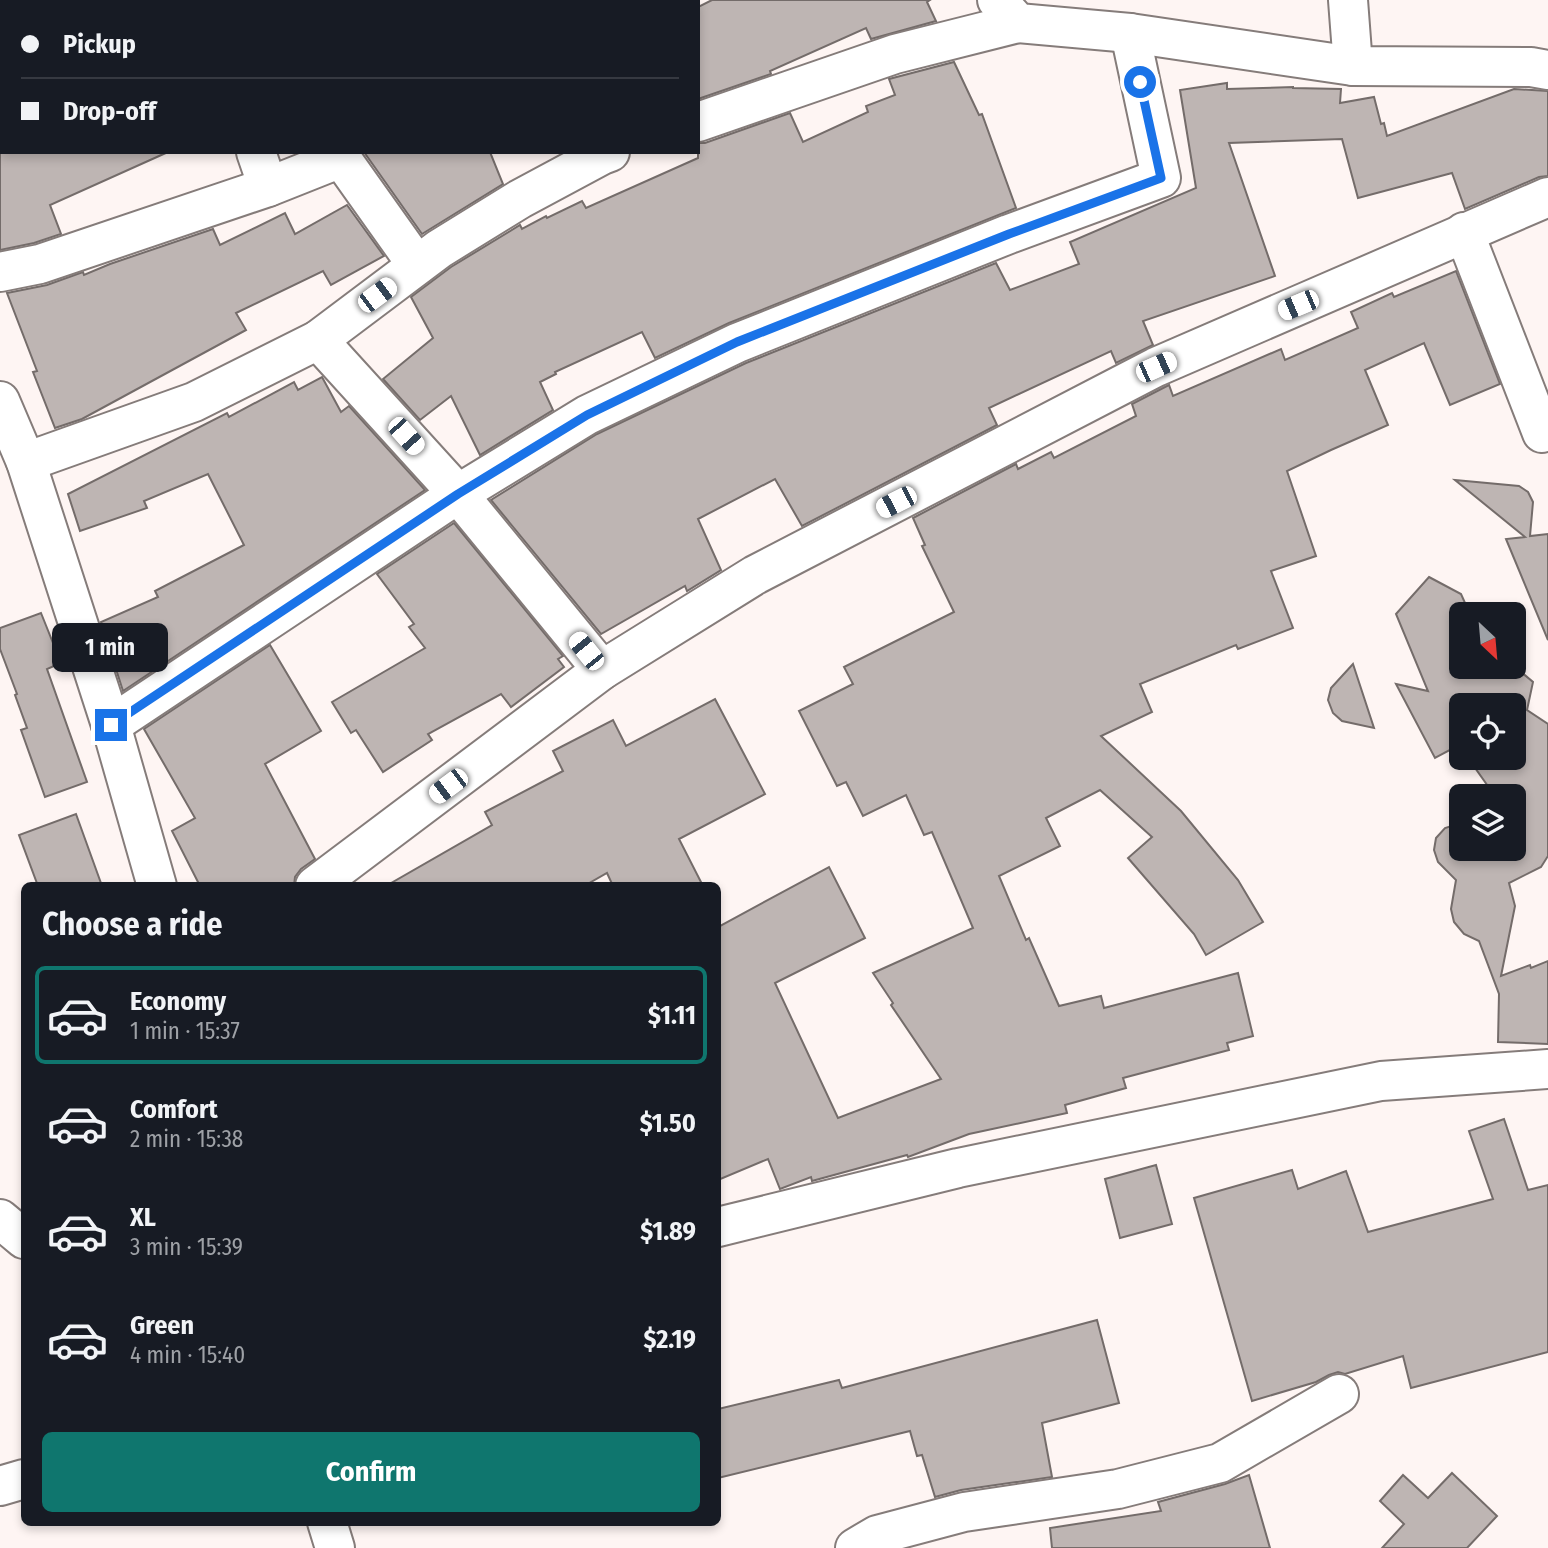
<!DOCTYPE html>
<html lang="en">
<head>
<meta charset="utf-8">
<style>
  body { margin:0; font-family:"Fira Sans Condensed",sans-serif; background:#20242c; color:#f1f3f6; height:100vh; display:flex; flex-direction:column; font-size:26px; white-space:nowrap }
  * { box-sizing:border-box; margin:0 }
  p { font-size:23px; color:#9ea1a6 }
  .icon { flex:none; width:38px; height:38px; fill:none; stroke:currentColor; stroke-width:2; stroke-linecap:round; stroke-linejoin:round }
  .map { position:relative; flex:1; overflow:hidden }
  .side { position:absolute; left:21px; top:882px; width:700px; height:644px; display:flex; flex-direction:column; background:#171b24; border-radius:10px; box-shadow:0 4px 10px #0003 }
  .side>* { flex:none }
  .banner { position:absolute; left:0px; top:0px; width:700px; height:154px; box-shadow:0 4px 10px #0003; display:grid; align-content:center; height:154px; padding:0 21px; background:#171b24 }
  .needle { width:46px; rotate:154deg }
  .tools { position:absolute; left:1449px; top:602px; display:grid; gap:14px }
  .tools a { display:grid; place-items:center; width:77px; height:77px; border-radius:10px; background:#171b24; box-shadow:0 4px 10px #0003; font-size:35px }
  .end { position:absolute; width:32px; height:32px; margin:-16px; border:9px solid #1a73e8; background:#fff; box-shadow:0 0 0 4px #fff }
  .from { border-radius:50% }
  .bubble { position:absolute; height:49px; border-radius:10px; background:#171b24; box-shadow:0 4px 10px #0003; font-size:23px; font-weight:700; line-height:49px; text-align:center }
  .car { position:absolute; width:21px; height:42px; margin:-21px -10px; border-radius:9px; box-shadow:0 0 5px 2px #0007; background:linear-gradient(#fff 24%,#345 0 40%,#fff 0 76%,#345 0 86%,#fff 0) }
  .banner b { display:flex; align-items:center; gap:24px; height:66px; font-size:26px }
  .banner b+b { border-top:2px solid #363941 }
  .banner i { width:18px; height:18px; background:#f1f3f6 }
  ul { padding:0; list-style:none }
  li { display:flex; align-items:center; gap:21px; height:98px; margin:0 14px 10px; padding:0 7px; border:4px solid transparent; border-radius:10px }
  li div { flex:1 }
  li b { display:block; font-size:26px }
  li em { font-style:normal; font-weight:700 }
  li.active { border-color:#0f766e }
  li>.icon { width:63px; height:63px; stroke-width:1.5 }
  h2 { padding:0 21px; font-size:32px; line-height:84px }
  .primary-button { display:flex; gap:14px; margin-top:auto; padding:14px 21px }
  .primary-button a { flex:1; height:80px; border-radius:10px; background:#0f766e; color:#fff; font-size:28px; font-weight:700; line-height:80px; text-align:center }
  .map>svg:first-child { display:block }
</style>
</head>
<body>
<div class="map">
<svg width="1548" height="1548" viewBox="0 0 1548 1548">
  <rect width="100%" height="100%" fill="#fef5f3"/>
  <g fill="#beb5b3" stroke="#746c6a" stroke-width="2">
    <path d="M712 0H930L927 2 936 21 871 39 866 28 770 71 771 74 698 99V7Z"/>
    <path d="M954 62 979 115 982 114 1016 208 729 323 655 358 642 332 555 372 556 374 540 382 553 410 480 455 451 396 420 420 383 379 433 338 411 297 451 267 520 225 522 229 546 216 547 218 582 201 586 208 698 158V143H705L790 113 803 142 868 112 866 106 895 95 889 79Z"/>
    <path d="M1227 83V89L1293 87V88L1341 89 1340 103 1374 97 1381 124 1384 123 1387 136 1514 89 1548 91V176L1539 177 1465 209 1452 173 1358 198 1342 139 1229 143 1275 276 1143 321 1153 345 1116 363 1111 351 989 408 997 425 802 526 775 479 698 519 721 570 687 591 685 586 601 634 491 500 597 434 746 363 996 263 1010 290 1079 264 1070 242 1196 188 1180 90Z"/>
    <path d="M0 152H168L50 205 61 234 34 243 0 250Z"/>
    <path d="M364 152H490L503 184 422 234Z"/>
    <path d="M347 205 384 256 331 285 323 271 236 313 246 330 82 419 55 428 33 372 37 371 7 293 47 285 83 272 84 275 110 264 213 229 220 245 285 213 295 234Z"/>
    <path d="M1456 271 1500 384 1450 405 1424 343 1365 370 1388 425 1331 450 1287 471 1316 556 1271 571 1293 628 1238 649 1236 645 1140 684 1152 712 1101 736 1181 811 1238 880 1263 922 1206 955 1194 934 1128 858 1152 837 1100 790 1046 818 1060 846 999 876 1026 940 1029 938 1059 1006 1101 996 1104 1008 1238 973 1253 1036 1227 1043 1229 1050 1123 1078 1126 1088 1065 1105 1067 1113 969 1134 908 1157 907 1155 812 1181 811 1177 780 1189 768 1159 718 1180V927L829 867 865 938 775 983 838 1118 941 1079 891 1005 893 1003 873 973 973 928 932 832 924 835 906 795 863 816 846 782 837 786 799 711 853 684 844 667 954 612 922 546 925 545 913 518 1016 464 1018 469 1051 452 1054 458 1136 416 1132 404 1165 387 1169 385 1173 396 1281 349 1285 360 1358 328 1351 312 1392 293 1394 297Z"/>
    <path d="M322 377 341 412 349 406 425 490 123 691 101 622 158 597 155 591 244 545 208 474 144 501 147 508 80 531 68 494 227 413 229 417 294 382 298 390Z"/>
    <path d="M1455 480 1519 486 1528 492 1533 502 1530 536 1548 534V640L1506 539 1525 537Z"/>
    <path d="M454 523 563 656 558 659 564 667 511 707 501 694 428 734 432 740 383 772 356 730 351 733 332 702 425 648 409 627 414 624 377 574Z"/>
    <path d="M1429 577 1461 594 1470 614H1461V667L1514 666 1533 682 1527 710 1548 724V856L1541 867 1509 883 1515 906 1501 976 1530 965 1531 968 1548 961V1044L1498 1042 1499 994 1479 941 1464 934 1454 922 1451 909 1456 880 1438 862 1434 850 1436 838 1445 828 1461 823V849H1514V796H1495L1468 758H1514V705H1461V748L1459 745 1435 758 1396 684 1428 691 1396 614Z"/>
    <path d="M41 613 61 663 47 669 87 782 45 797 21 730 27 728 15 695 17 694 0 649V628Z"/>
    <path d="M270 645 321 731 265 764 315 859 301 869 295 877 294 886H200L172 831 195 818 144 729Z"/>
    <path d="M1353 664 1374 728 1342 721 1333 713 1328 700 1331 688Z"/>
    <path d="M715 699 765 794 679 839 703 886H613L607 873 584 886H386L492 825 485 812 563 771 553 751 613 720 626 746Z"/>
    <path d="M76 814 102 886H38L19 835Z"/>
    <path d="M1504 1119 1528 1190 1548 1185V1352L1411 1388 1403 1356 1345 1374 1338 1372 1329 1375 1316 1382 1252 1401 1194 1198 1292 1170 1298 1189 1346 1171 1368 1232 1493 1199 1469 1131Z"/>
    <path d="M1156 1165 1172 1224 1120 1238 1105 1179Z"/>
    <path d="M1097 1320 1119 1403 1042 1423 1052 1477 961 1490 935 1497 922 1455 917 1456 910 1431 718 1478V1409L839 1380 842 1388Z"/>
    <path d="M1452 1473 1497 1516 1467 1548H1382L1404 1524 1380 1501 1403 1475 1428 1498Z"/>
    <path d="M1249 1475 1270 1548H1052L1050 1528 1161 1511 1158 1502 1225 1484Z"/>
  </g>
  <g fill="none" stroke-linecap="round" stroke-linejoin="round">
    <g stroke="#857c7a" stroke-width="42">
      <g id="minor">
        <path d="M997 0 1018 23 1130 33 1353 66 1531 67 1548 70"/>
        <path d="M1348 0 1353 66"/>
        <path d="M234 2V0"/>
        <path d="M698 122 895 54 1018 23"/>
        <path d="M256 152 268 187"/>
        <path d="M1464 232 1542 433 1548 431"/>
        <path d="M0 272 40 264 268 187 341 158 417 265"/>
        <path d="M318 340 458 494 602 670"/>
        <path d="M0 401 26 462 111 725 157 886"/>
        <path d="M26 462 194 402 318 340 439 249 520 199 602 155 610 152"/>
        <path d="M111 725 458 494 587 415 737 343 1009 234 1161 178 1130 33"/>
        <path d="M315 886 602 670 755 575 1156 367 1548 197"/>
        <path d="M0 1219 24 1239"/>
        <path d="M718 1227 958 1168 1381 1081 1548 1069"/>
        <path d="M0 1486 24 1479"/>
        <path d="M327 1522 335 1548"/>
        <path d="M855 1548 877 1535 964 1512 1118 1489 1220 1463 1339 1394"/>
      </g>
    </g>
    <use href="#minor" stroke="#fff" stroke-width="38"/>
  </g>
  <g fill="none" stroke-linecap="round" stroke-linejoin="round">
    <path stroke="#1a73e8" stroke-width="9" d="M111 725 458 494 587 415 737 342 1009 234 1161 178 1140 82"/>
  </g>
</svg>
<div class="tools">
<a><svg class="needle" viewBox="-14 -14 28 28"><path d="M0-13l5 13h-10z" fill="#e53935"/><path d="M0 13l5-13h-10z" fill="#9ea1a6"/></svg></a>
<a><svg class="icon" aria-label="locate" viewBox="0 0 24 24"><circle cx="12" cy="12" r="6"/><path d="M12 2v4M12 18v4M2 12h4M18 12h4"/></svg></a>
<a><svg class="icon" aria-label="layers" viewBox="0 0 24 24"><path d="M12 4l9 5-9 5-9-5zM3 14l9 5 9-5"/></svg></a>
</div>
<i class="end from" style="left:1140px;top:82px"></i>
<i class="end" style="left:111px;top:725px"></i>
<div class="bubble" style="left:52px;top:623px;width:116px">1 min</div>
<i class="car" style="left:377px;top:295px;rotate:53deg"></i>
<i class="car" style="left:1298px;top:305px;rotate:247deg"></i>
<i class="car" style="left:1156px;top:367px;rotate:66deg"></i>
<i class="car" style="left:406px;top:436px;rotate:138deg"></i>
<i class="car" style="left:896px;top:502px;rotate:243deg"></i>
<i class="car" style="left:586px;top:651px;rotate:321deg"></i>
<i class="car" style="left:448px;top:786px;rotate:233deg"></i>
<div class="banner">
<b><i class="from"></i>Pickup</b>
<b><i></i>Drop-off</b>
</div>
<section class="side">
<h2>Choose a ride</h2>
<ul>
<li class="active"><svg class="icon" aria-label="car" viewBox="0 0 24 24"><path d="M5 17H2v-5l4-1 3-4h7l3 4 3 1v5h-3M9 17h6M6 11h13"/><circle cx="7" cy="17" r="2"/><circle cx="17" cy="17" r="2"/></svg><div><b>Economy</b><p>1 min · 15:37</p></div><em>$1.11</em></li>
<li><svg class="icon" aria-label="car" viewBox="0 0 24 24"><path d="M5 17H2v-5l4-1 3-4h7l3 4 3 1v5h-3M9 17h6M6 11h13"/><circle cx="7" cy="17" r="2"/><circle cx="17" cy="17" r="2"/></svg><div><b>Comfort</b><p>2 min · 15:38</p></div><em>$1.50</em></li>
<li><svg class="icon" aria-label="car" viewBox="0 0 24 24"><path d="M5 17H2v-5l4-1 3-4h7l3 4 3 1v5h-3M9 17h6M6 11h13"/><circle cx="7" cy="17" r="2"/><circle cx="17" cy="17" r="2"/></svg><div><b>XL</b><p>3 min · 15:39</p></div><em>$1.89</em></li>
<li><svg class="icon" aria-label="car" viewBox="0 0 24 24"><path d="M5 17H2v-5l4-1 3-4h7l3 4 3 1v5h-3M9 17h6M6 11h13"/><circle cx="7" cy="17" r="2"/><circle cx="17" cy="17" r="2"/></svg><div><b>Green</b><p>4 min · 15:40</p></div><em>$2.19</em></li>
</ul>
<div class="primary-button"><a>Confirm</a></div>
</section>
</div>
</body>
</html>
